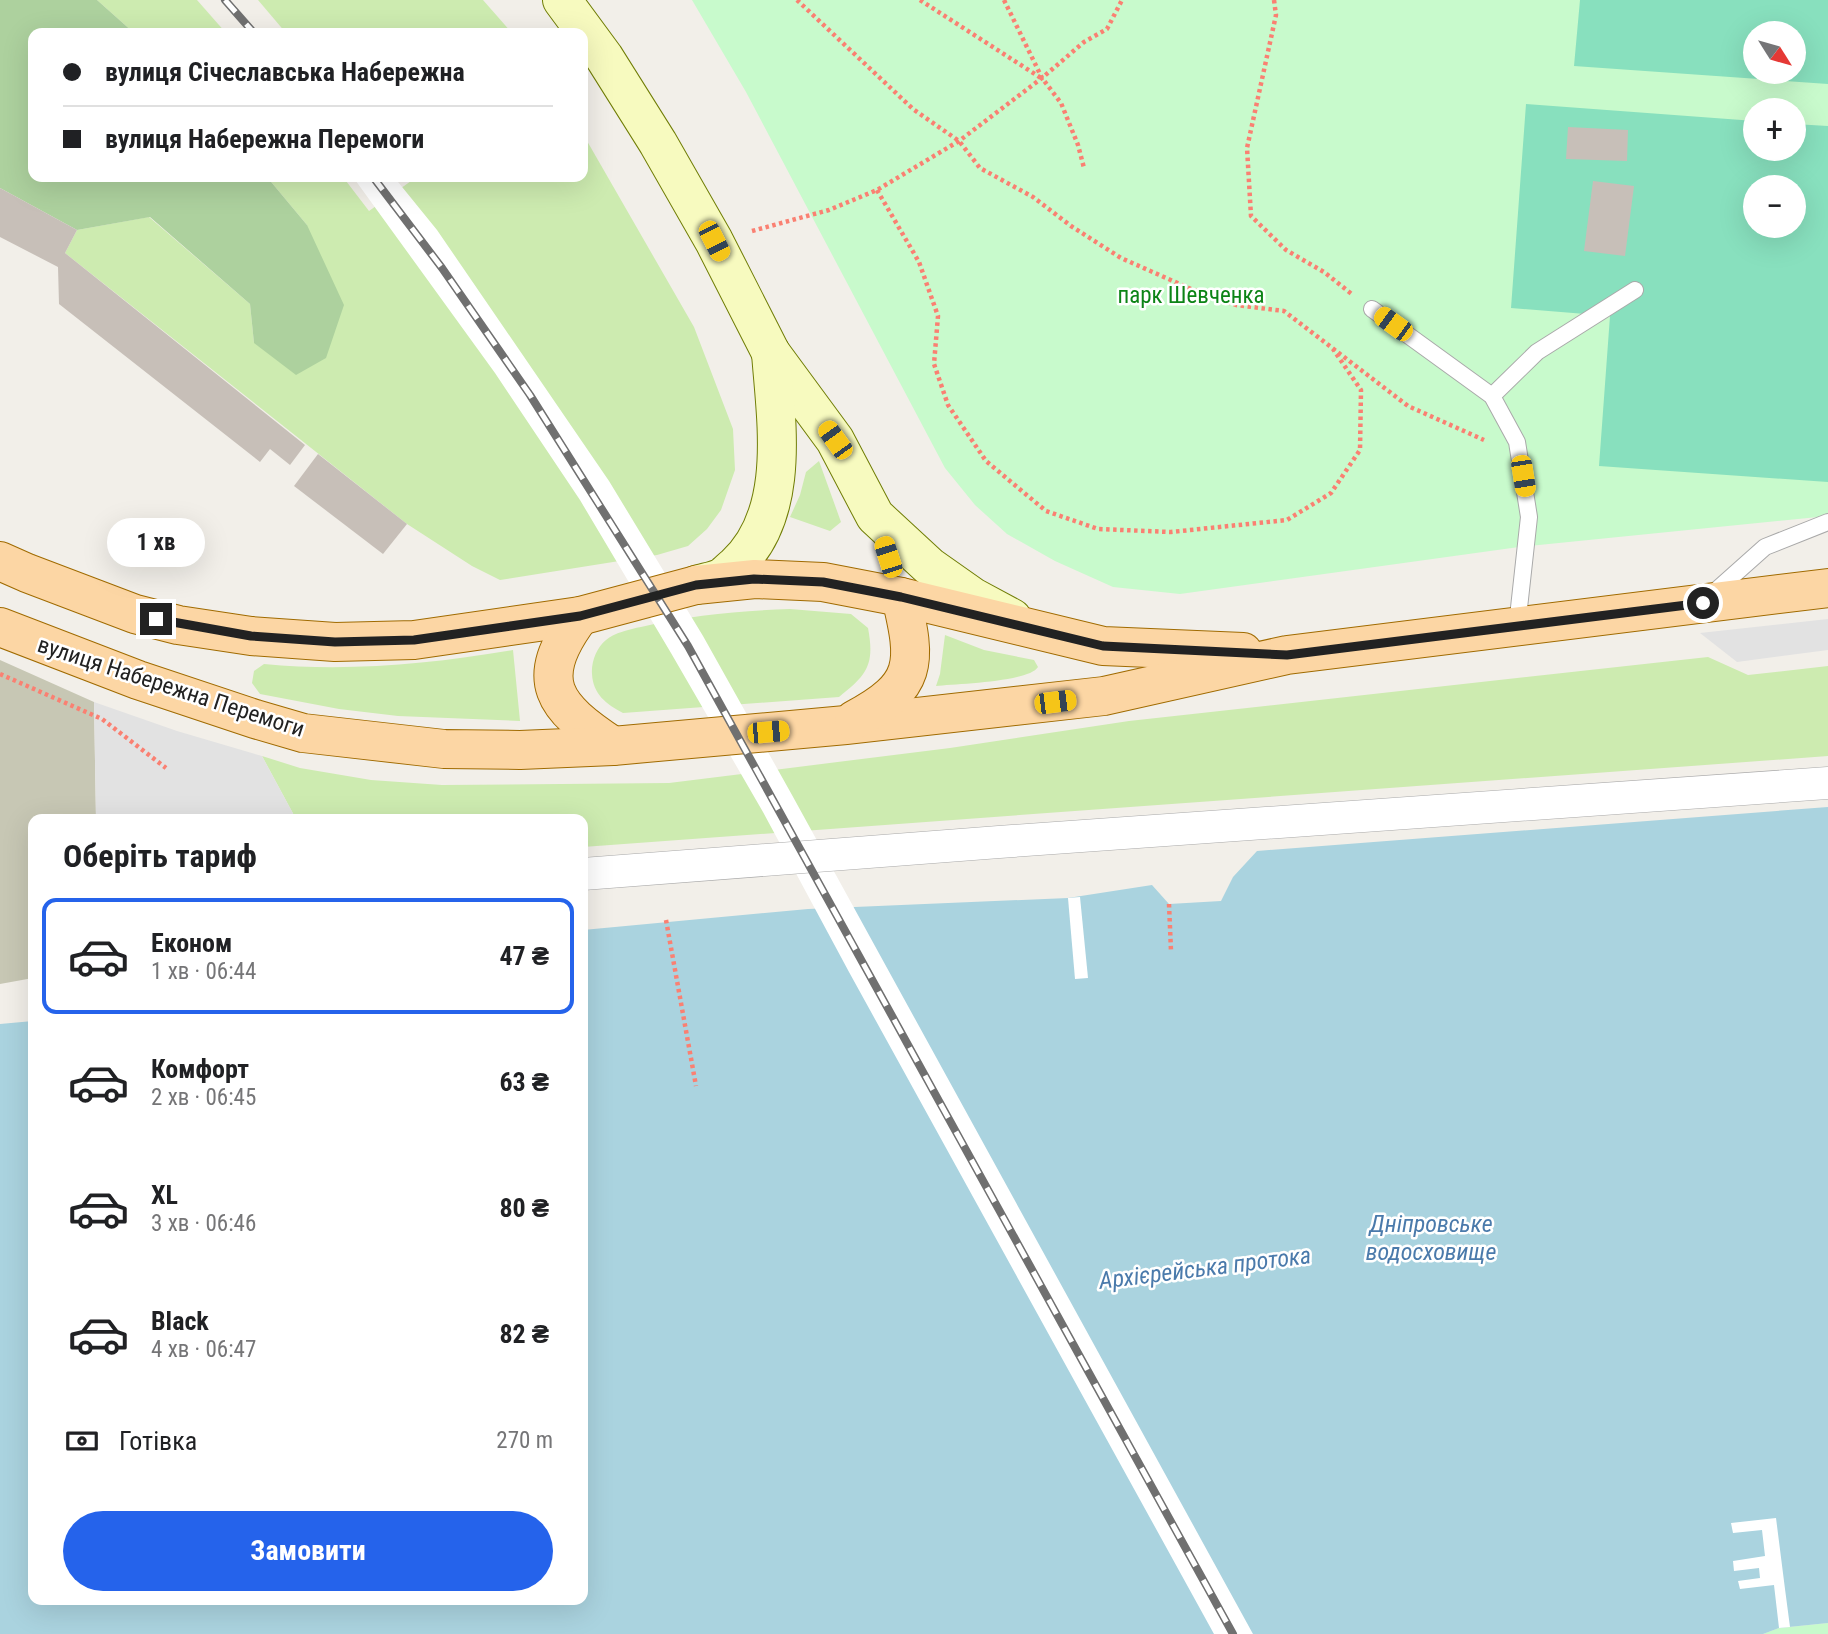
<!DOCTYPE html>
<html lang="uk">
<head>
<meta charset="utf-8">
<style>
  body { margin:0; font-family:"Roboto Condensed",sans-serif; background:#f6f6f6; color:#202124; height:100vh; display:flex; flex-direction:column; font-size:26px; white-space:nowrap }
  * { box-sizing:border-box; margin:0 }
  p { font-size:23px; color:#757577 }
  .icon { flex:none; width:38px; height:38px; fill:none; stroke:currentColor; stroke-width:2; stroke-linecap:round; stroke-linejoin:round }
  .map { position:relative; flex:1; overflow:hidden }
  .details { position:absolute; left:28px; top:814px; width:560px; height:791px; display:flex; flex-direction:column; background:#fff; border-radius:14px; box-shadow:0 7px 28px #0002 }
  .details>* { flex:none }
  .banner { position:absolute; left:28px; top:28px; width:560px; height:154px; border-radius:14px; box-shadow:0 7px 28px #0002; display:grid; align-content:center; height:154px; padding:0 35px; background:#fff }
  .needle { width:46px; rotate:127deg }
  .tools { position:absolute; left:1743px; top:21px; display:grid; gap:14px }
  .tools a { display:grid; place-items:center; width:63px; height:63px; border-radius:50%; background:#fff; box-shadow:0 7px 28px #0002; font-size:35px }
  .end { position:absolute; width:32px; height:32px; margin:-16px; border:9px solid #222; background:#fff; box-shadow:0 0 0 4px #fff }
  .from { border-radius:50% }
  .bubble { position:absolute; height:49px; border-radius:24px; background:#fff; box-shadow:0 7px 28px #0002; font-size:23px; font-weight:700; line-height:49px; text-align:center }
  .car { position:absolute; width:21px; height:42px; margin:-21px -10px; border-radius:9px; box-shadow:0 0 5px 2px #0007; background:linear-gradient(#f5c518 24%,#345 0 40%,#f5c518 0 76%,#345 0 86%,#f5c518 0) }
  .banner b { display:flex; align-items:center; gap:24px; height:66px; font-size:26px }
  .banner b+b { border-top:2px solid #e0e0e0 }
  .banner i { width:18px; height:18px; background:#202124 }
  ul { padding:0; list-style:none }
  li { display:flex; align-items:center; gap:21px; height:116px; margin:0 14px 10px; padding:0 21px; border:4px solid transparent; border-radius:14px }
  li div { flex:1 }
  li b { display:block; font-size:26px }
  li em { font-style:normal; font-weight:700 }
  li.active { border-color:#2563eb }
  li>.icon { width:63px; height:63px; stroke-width:1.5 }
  h2 { padding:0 35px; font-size:32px; line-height:84px }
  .pay { display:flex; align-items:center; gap:18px; height:77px; padding:0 35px; font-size:26px }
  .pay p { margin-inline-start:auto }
  .cta { display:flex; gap:14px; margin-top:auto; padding:14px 35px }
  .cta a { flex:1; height:80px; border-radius:42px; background:#2563eb; color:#fff; font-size:28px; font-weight:700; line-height:80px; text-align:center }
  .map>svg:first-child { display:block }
</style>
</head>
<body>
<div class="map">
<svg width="1828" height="1634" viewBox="0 0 1828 1634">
  <rect width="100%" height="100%" fill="#f2efe9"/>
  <path fill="#c7c7b4" d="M0 660 94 702 96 819H33V978L0 984Z"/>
  <g fill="#cdebb0">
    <path d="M97 0H197L226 33H134Z"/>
    <path d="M258 0H483L512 33H286Z"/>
    <path d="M583 134 694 327 733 429 735 470 721 510 707 529 688 546 657 555 500 580 472 566 407 524 65 253 77 230 149 217 250 304 254 343 307 225 267 177H343L369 211 411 181 408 177H583Z"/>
    <path d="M819 461 841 522 830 531 790 517 800 495 806 472Z"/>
    <path d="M790 609 851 614 868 628C875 665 867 675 839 697L623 713C606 704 593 694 592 674 591 662 597 647 606 640 614 633 630 629 641 627 691 615 739 611 790 609Z"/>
    <path d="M945 635 984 650 1034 660 1038 667C1029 682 956 684 936 686L940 674Z"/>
    <path d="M513 650 520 721 398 716 339 709 260 694 252 683 254 671 264 664C348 672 430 664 513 650Z"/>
    <path d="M1708 657 1748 675 1828 666V756L583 847V819H296L262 756 300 768 371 780 442 785 669 783 950 748 1129 721Z"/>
  </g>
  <path fill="#add19e" d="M0 0H97L134 33H33V177H267L307 225 344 305 326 358 296 375 254 343 250 304 150 217 77 230 0 188Z"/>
  <g fill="#c8facc" fill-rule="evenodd">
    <path d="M692 0H1828V516L1519 547 1180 594 1113 587 1055 561 1007 534 975 505 945 468 746 92ZM1755 33H1794V72H1755ZM1755 110H1794V149H1755ZM1755 187H1794V226H1755Z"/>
    <path d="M1828 1623V1634H1763L1779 1628Z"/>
  </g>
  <g fill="#88e0be" fill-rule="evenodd">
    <path d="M1580 0H1828V84L1574 66ZM1755 33H1794V72H1755Z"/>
    <path d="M1526 104 1755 121V149H1794V124L1828 126V482L1599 466 1610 316 1511 308ZM1755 187H1794V226H1755Z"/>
  </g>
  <g fill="#e2e2e2">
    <path d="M1828 619V650L1737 662 1700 633Z"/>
    <path d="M94 702 177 731 262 756 296 819H96Z"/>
  </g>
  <path fill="#aad3df" d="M1828 807V1623L1779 1628 1763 1634H0V1024L33 1021V1600H583V930L808 909 1068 898 1152 885 1169 904 1221 901 1233 877 1257 851Z"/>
  <g fill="#fff">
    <path d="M353 177H394L437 230 609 481 703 636 792 795 1253 1634H1214L849 972 763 812 671 653 580 500 495 373Z"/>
    <path d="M1080 897 1088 978 1075 979 1068 898Z"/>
    <path d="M1776 1518 1785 1589 1790 1627 1779 1628 1774 1585 1740 1589 1738 1581 1760 1578 1759 1568 1734 1571 1733 1561 1765 1556 1762 1530 1733 1533 1731 1523Z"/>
  </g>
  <g fill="#c7bfb8">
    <path d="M1568 127 1628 130 1627 161 1566 159Z"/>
    <path d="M1593 181 1634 186 1625 256 1584 251Z"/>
    <path d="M0 188 77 230 65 253 305 445 290 465 270 449 260 462 59 304 58 267 0 237Z"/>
    <path d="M318 454 407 524 383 554 294 486Z"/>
  </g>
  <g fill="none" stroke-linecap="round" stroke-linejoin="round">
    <g stroke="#a9a9a9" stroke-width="18">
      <g id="lane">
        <path d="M1372 309 1492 396 1517 442 1529 517 1517 626"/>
        <path d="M1492 396 1537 352 1635 290"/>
        <path d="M1710 596 1765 547 1828 522"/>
      </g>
    </g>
    <g stroke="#a9a9a9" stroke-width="33">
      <path id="street" d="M583 874 999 842 1828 783"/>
    </g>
    <g stroke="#707d05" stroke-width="40">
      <g id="secondary">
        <path d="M562 0 604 57 658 143 714 241 771 353 835 440 875 516 929 566 973 597 1012 618"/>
        <path d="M696 585C705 582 715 581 722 577 727 574 731 569 735 566 792 514 776 421 771 353"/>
      </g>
    </g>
    <g stroke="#a06b00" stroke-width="40">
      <g id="primary">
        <path d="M0 561 27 573 135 614 178 625 251 636 335 642 414 640 580 616 696 585 755 579 823 582 901 597 1103 646 1243 652"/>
        <path d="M580 616C531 681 554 707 613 746"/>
        <path d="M0 627 138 680 255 719 303 733 444 749 520 750 613 746 846 725 1104 696 1287 655 1828 588"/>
        <path d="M854 720C918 686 917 664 901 597"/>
      </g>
    </g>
    <g stroke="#fa8072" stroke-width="4.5" stroke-dasharray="3.5 3.5" stroke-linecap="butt">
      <path d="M797 0 913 109 959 141 980 168 1033 197 1071 226 1121 258 1191 289 1236 305 1284 311 1408 406 1484 440"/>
      <path d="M920 0 1041 78"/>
      <path d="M1004 0 1042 78 1061 103 1078 145 1084 168"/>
      <path d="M1274 0 1276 15 1247 148 1251 216 1286 250 1324 272 1353 295"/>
      <path d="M877 190 919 262 938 316 934 364 948 405 986 461 1046 511 1098 529 1171 532 1287 520 1331 493 1360 450 1361 390 1333 349"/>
      <path d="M752 231 829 210 877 190 959 141 1042 78 1084 42 1107 29 1122 0"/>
      <path d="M0 674 102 719 166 768"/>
      <path d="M1169 904 1171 951"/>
      <path d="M666 920 696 1086"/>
    </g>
    <use href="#lane" stroke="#fff" stroke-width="16"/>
    <use href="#street" stroke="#fff" stroke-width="32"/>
    <use href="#secondary" stroke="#f7fabf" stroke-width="38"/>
    <use href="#primary" stroke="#fcd6a4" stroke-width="38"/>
    <g stroke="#707070" stroke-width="8">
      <g id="rail">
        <path d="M225 0 254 33"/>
        <path d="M373 177 442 268 530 395 688 646 1233 1634"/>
      </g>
    </g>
    <use href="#rail" stroke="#fff" stroke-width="5" stroke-dasharray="16" stroke-linecap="butt"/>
  </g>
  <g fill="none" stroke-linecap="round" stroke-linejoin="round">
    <path stroke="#222" stroke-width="9" d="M156 619 251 636 335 642 414 640 580 616 696 585 754 579 823 582 901 597 1103 646 1287 655 1703 603"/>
  </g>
  <g text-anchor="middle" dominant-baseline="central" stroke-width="5" stroke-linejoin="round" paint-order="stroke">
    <g font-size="23" fill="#0c8416" stroke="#fff">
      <text x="1191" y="295">парк Шевченка</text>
    </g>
    <g font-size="23" fill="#222" stroke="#fff">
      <text transform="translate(171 687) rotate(18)">вулиця Набережна Перемоги</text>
    </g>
    <g font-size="24" font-style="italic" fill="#4a7aab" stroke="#fff">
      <text x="1431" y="1224">Дніпровське<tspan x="1431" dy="28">водосховище</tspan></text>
      <text transform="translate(1205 1268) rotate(-7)">Архієрейська протока</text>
    </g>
  </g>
</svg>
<div class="tools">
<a><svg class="needle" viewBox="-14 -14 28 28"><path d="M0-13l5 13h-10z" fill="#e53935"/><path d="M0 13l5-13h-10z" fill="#757577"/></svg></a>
<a>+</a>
<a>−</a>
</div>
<i class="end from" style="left:1703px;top:603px"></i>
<i class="end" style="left:156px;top:619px"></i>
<div class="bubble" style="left:107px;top:518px;width:98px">1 хв</div>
<i class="car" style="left:714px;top:241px;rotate:153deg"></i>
<i class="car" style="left:1393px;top:324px;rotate:306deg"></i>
<i class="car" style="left:835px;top:440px;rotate:324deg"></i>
<i class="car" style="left:1523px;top:476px;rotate:171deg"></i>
<i class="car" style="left:888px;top:557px;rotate:342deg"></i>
<i class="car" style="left:1055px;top:702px;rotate:83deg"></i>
<i class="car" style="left:768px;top:732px;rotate:85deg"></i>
<div class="banner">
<b><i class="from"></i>вулиця Січеславська Набережна</b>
<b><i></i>вулиця Набережна Перемоги</b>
</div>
<section class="details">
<h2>Оберіть тариф</h2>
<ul>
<li class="active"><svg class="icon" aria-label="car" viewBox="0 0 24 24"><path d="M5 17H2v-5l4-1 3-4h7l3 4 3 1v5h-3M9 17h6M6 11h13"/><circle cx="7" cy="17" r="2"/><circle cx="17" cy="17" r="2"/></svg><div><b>Економ</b><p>1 хв · 06:44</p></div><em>47 ₴</em></li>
<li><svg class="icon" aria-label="car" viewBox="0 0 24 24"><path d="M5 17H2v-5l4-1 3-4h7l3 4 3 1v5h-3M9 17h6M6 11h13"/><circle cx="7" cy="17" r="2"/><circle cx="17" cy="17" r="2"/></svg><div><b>Комфорт</b><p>2 хв · 06:45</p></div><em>63 ₴</em></li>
<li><svg class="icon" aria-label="car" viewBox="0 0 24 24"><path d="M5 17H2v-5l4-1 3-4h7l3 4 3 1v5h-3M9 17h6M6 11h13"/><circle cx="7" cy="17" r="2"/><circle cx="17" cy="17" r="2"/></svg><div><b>XL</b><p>3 хв · 06:46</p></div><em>80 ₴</em></li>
<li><svg class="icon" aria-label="car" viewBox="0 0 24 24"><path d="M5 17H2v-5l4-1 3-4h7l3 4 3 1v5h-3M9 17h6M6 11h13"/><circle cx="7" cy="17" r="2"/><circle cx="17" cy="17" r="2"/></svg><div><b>Black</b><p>4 хв · 06:47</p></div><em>82 ₴</em></li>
</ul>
<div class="pay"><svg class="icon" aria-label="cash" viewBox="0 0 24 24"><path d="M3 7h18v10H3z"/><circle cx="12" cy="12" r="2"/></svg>Готівка<p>270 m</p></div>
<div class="cta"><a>Замовити</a></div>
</section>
</div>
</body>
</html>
